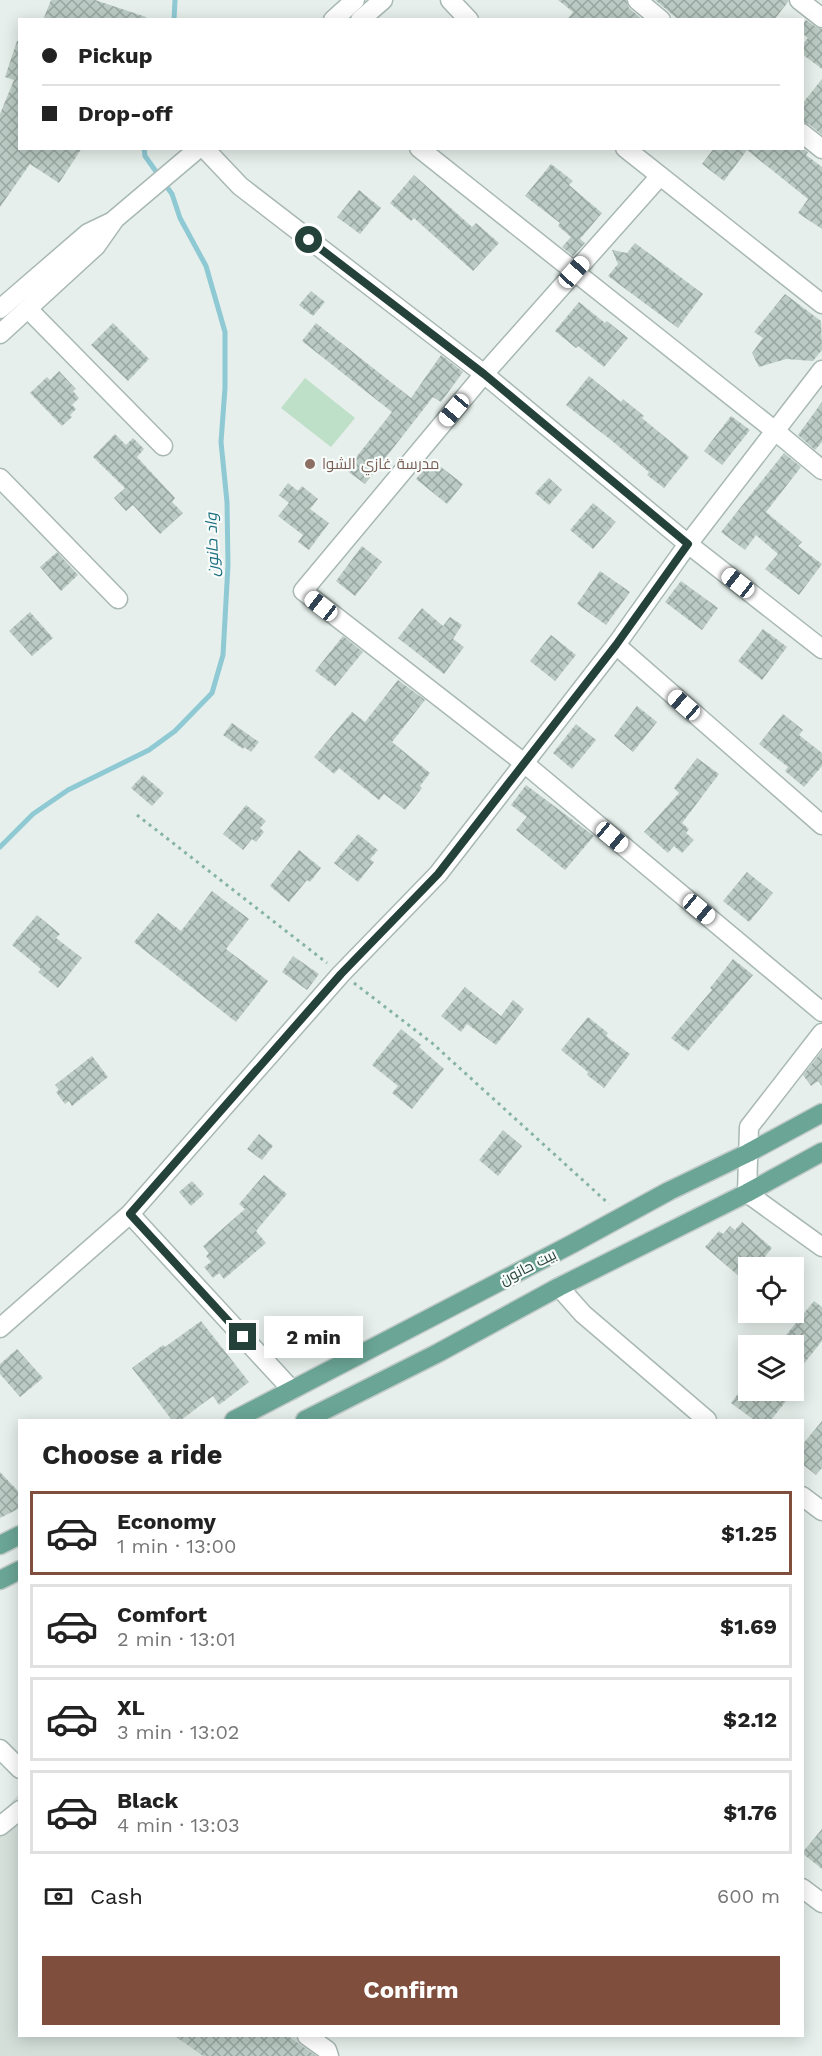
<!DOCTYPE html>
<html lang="en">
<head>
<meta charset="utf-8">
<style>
  body { margin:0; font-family:"Work Sans",Cairo,sans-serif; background:#f2f2f2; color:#222; height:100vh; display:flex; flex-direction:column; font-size:22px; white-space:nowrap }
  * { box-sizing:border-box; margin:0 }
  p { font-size:20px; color:#767676 }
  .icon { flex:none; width:33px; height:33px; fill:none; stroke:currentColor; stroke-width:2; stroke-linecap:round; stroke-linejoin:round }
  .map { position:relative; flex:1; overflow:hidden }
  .sheet { position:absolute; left:18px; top:1419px; width:786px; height:618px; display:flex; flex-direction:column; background:#fff; border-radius:0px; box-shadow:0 3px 15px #0003 }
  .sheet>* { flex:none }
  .banner { position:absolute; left:18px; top:18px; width:786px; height:132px; border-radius:0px; box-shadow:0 3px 15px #0003; display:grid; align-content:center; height:132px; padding:0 24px; background:#fff }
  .controls { position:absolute; left:738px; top:1257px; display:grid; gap:12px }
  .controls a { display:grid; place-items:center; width:66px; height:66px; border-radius:0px; background:#fff; box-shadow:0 3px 15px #0003; font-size:30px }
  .end { position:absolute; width:27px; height:27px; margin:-14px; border:8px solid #24423a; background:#fff; box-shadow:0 0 0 3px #fff }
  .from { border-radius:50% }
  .bubble { position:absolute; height:42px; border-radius:0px; background:#fff; box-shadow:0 3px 15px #0003; font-size:20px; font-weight:700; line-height:42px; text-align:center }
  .car { position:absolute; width:18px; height:36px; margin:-18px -9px; border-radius:8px; box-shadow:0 0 4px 2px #0007; background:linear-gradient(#fff 24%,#345 0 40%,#fff 0 76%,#345 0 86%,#fff 0) }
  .banner b { display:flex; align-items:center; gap:21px; height:57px; font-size:22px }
  .banner b+b { border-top:2px solid #e0e0e0 }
  .banner i { width:15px; height:15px; background:#222 }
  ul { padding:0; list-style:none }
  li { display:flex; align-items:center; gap:18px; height:84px; margin:0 12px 9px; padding:0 12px; border:3px solid #e0e0e0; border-radius:0px }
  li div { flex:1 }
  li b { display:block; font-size:22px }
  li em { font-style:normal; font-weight:700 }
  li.active { border-color:#804e3d }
  li>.icon { width:54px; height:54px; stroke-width:1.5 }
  h2 { padding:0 24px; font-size:27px; line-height:72px }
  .pay { display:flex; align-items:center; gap:15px; height:66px; padding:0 24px; font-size:22px }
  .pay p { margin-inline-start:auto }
  .action { display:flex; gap:12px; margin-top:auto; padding:12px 24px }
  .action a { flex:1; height:69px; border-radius:0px; background:#804e3d; color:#fff; font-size:24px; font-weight:700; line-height:69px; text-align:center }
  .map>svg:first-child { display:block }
</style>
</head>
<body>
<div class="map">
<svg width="822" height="2056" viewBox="0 0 822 2056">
  <defs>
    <pattern id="building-cross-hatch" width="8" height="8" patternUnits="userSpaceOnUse" patternTransform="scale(1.5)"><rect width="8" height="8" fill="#bbcac4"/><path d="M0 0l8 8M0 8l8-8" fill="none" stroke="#98a6a0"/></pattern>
  </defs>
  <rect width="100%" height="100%" fill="#e6efeb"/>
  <path fill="#d4dfda" d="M19 1794 20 2036H294L321 2056H0V1815Z"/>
  <path fill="#bfe0c8" d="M305 378 355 418 331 447 281 408Z"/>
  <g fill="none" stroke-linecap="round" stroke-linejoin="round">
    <g stroke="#8ec9d4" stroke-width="5">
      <path d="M174 20 175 0"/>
      <path d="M0 847 33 814 68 790 149 750 175 731 212 693 223 655 228 565 227 502 221 442 225 388V332L206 266 180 218 172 194 145 156 144 148"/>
    </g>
  </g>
  <g fill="url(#building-cross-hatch)">
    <path d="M51 0H95L146 17 145 20H43Z"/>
    <path d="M558 0H626L629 8 643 20H567L573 12Z"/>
    <path d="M655 0H788V2L774 20H679Z"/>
    <path d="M806 20 816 27 822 29V69L802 54V45L808 38 802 33V25Z"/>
    <path d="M17 41H20V148H82L59 183 30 164 0 207V114L14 80 5 77Z"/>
    <path d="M822 79V135L809 124 802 122V104Z"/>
    <path d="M714 148H802L808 152 806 155 822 167V229L798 213 808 199 747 150 724 181 702 164Z"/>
    <path d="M551 164 573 181 569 185 602 213 580 239 585 243 573 256 562 247 571 237 558 226 560 223 525 196Z"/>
    <path d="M414 175 472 227 476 223 499 243 473 271 414 218 411 221 390 203Z"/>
    <path d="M359 190 381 208 360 234 337 217Z"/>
    <path d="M635 243 703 294 678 328 608 276 618 264 612 250 627 253Z"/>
    <path d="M311 291 325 302 313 316 299 305Z"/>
    <path d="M785 294 821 321 822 350 813 361 786 359 759 367 752 353 763 338 754 332Z"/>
    <path d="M579 302 605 323 607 321 628 338 604 367 578 346 576 348 555 331Z"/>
    <path d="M113 323 149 359 128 381 91 345Z"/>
    <path d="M316 323 411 398 441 355 463 372 441 402 433 397 365 484 346 470 392 412 302 341Z"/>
    <path d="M59 371 76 389 73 391 79 398 72 405 76 409 70 415 72 417 62 426 30 393 47 377 50 380Z"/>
    <path d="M589 376 621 402 623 399 644 416 642 418 689 457 664 488 647 475 649 472 611 440 566 405Z"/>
    <path d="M822 402V442L815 450 798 435Z"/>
    <path d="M731 416 750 430 722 465 704 451Z"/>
    <path d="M115 434 126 445 133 438 144 449 137 457 175 498 172 502 183 513 160 534 133 505 126 511 114 498 125 488 93 457Z"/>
    <path d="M784 453 801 467 766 512 802 542 798 546 822 564 799 595 765 569 778 554 756 535 745 550 721 532Z"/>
    <path d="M432 460 463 484 447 504 416 479Z"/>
    <path d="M549 478 562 490 549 505 535 493Z"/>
    <path d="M288 483 298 491 302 486 318 499 310 509 329 523 309 550 298 542 303 535 278 516 289 503 279 495Z"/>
    <path d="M593 503 616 522 593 549 570 530Z"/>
    <path d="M362 546 382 562 355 596 336 581Z"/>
    <path d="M57 552 78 575 61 591 40 567Z"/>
    <path d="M600 571 630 592 606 625 577 604Z"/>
    <path d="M681 581 718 608 702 630 665 602Z"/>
    <path d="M422 608 443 626 450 617 462 625 453 639 464 647 444 674 398 638Z"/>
    <path d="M30 612 53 638 32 656 9 631Z"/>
    <path d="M763 629 787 647 762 680 738 661Z"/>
    <path d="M551 635 576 655 555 681 530 661Z"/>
    <path d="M343 636 363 652 335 686 315 671Z"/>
    <path d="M398 680 425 700 392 742 430 773 420 786 422 788 405 810 384 794 379 800 339 768 334 774 314 757 352 712 365 722Z"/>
    <path d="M637 706 657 722 633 752 614 736Z"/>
    <path d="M783 714 803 730 799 735 822 753V766L804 787 785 771 788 767 759 744Z"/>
    <path d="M232 723 259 742 251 752 244 747 243 749 223 735Z"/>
    <path d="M576 724 596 740 572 769 553 753Z"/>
    <path d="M697 758 719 774 682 823 689 829 686 833 694 840 682 853 674 846 668 853 644 832 679 793 674 788Z"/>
    <path d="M143 775 164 793 152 806 131 788Z"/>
    <path d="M526 785 594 836 565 870 516 830 527 817 511 805Z"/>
    <path d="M246 805 266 821 260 828 264 832 256 842 252 839 243 850 223 834Z"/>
    <path d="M358 834 378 850 370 859 374 862 358 882 334 863Z"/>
    <path d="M299 850 321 868 310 882 307 880 289 902 270 886Z"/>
    <path d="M747 872 773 893 749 922 723 901Z"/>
    <path d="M212 891 249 919 226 949 268 981 236 1022 134 942 158 913 181 931Z"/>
    <path d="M37 915 60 934 56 938 82 958 58 988 38 972 41 969 12 945Z"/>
    <path d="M293 956 319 974 307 990 282 972Z"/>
    <path d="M733 959 753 975 688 1051 671 1038 712 990 710 988Z"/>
    <path d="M465 987 501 1016 513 1000 524 1009 496 1045 467 1024 461 1032 441 1016Z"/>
    <path d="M588 1017 608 1033 606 1036 630 1054 604 1088 587 1075 588 1072 561 1050Z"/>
    <path d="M401 1029 421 1045 419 1047 444 1069 412 1109 392 1093 398 1086 372 1065Z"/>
    <path d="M822 1051V1086L818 1081 811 1086 803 1075Z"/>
    <path d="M92 1056 108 1077 72 1106 69 1101 65 1104 56 1092 59 1090 55 1085Z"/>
    <path d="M503 1130 522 1146 498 1176 479 1160Z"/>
    <path d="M259 1134 273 1146 262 1160 247 1149Z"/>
    <path d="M264 1175 287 1194 256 1231 266 1243 224 1279 219 1273 213 1278 204 1267 211 1262 206 1256 209 1253 203 1246 245 1209 239 1204Z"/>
    <path d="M192 1181 204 1194 191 1206 179 1192Z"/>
    <path d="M742 1222 772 1248 756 1268H748V1284L705 1247 719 1231 723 1234 730 1226 735 1230Z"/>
    <path d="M814 1301 822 1307V1341L802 1366 794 1359V1346H777Z"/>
    <path d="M201 1321 249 1382 219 1405 213 1396 181 1420H172L132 1368 163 1345 165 1347Z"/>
    <path d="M17 1349 43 1378 20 1397 0 1374V1364Z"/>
    <path d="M748 1380V1390H772L786 1401 771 1420H754L731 1403Z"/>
    <path d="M822 1421V1468L816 1475 802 1464V1445Z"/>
    <path d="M0 1472 20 1493V1508L0 1518Z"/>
    <path d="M822 1829V1869L802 1853Z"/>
    <path d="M175 2036H288L316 2056H203Z"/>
  </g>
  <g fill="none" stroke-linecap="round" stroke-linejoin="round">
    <g stroke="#a8b8b2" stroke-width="21">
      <g id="minor">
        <path d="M450 0 469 20"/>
        <path d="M637 0 661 20"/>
        <path d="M799 0 822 18"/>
        <path d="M333 20 355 0"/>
        <path d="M360 20 383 0"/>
        <path d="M802 133 822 149"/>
        <path d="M204 148 240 186 484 374 688 544 822 649"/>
        <path d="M419 148 774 430 822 470"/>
        <path d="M625 148 822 304"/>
        <path d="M660 176 484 374 303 591 524 763 822 1012"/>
        <path d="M0 309 88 233 111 222"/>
        <path d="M28 309 163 446"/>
        <path d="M0 334 96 246 115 219 199 148"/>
        <path d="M0 478 118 599"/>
        <path d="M616 645 822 825"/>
        <path d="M822 1033 749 1127 747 1193 822 1247"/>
        <path d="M130 1214 341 974 438 874 616 645 688 544 822 370"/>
        <path d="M559 1287 583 1314 707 1420"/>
        <path d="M0 1328 130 1214 292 1390"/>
        <path d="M802 1496 822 1511"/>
        <path d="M0 1749 20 1769"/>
        <path d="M0 1826 20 1810"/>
        <path d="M802 1888 822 1903"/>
        <path d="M307 2036 327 2050 329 2056"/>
      </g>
    </g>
    <g stroke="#c2cac8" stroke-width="21">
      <g id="major">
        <path d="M234 1420 572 1244 669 1191 748 1153 822 1113"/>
        <path d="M305 1420 438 1353 559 1287 747 1193 822 1152"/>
        <path d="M0 1545 20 1535"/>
        <path d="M0 1580 20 1570"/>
      </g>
    </g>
    <g stroke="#86b3a5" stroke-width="3" stroke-dasharray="3 4.5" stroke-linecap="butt">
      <path d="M137 815 327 963"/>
      <path d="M354 983 432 1043 609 1204"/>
    </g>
    <use href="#minor" stroke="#fff" stroke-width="18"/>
    <use href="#major" stroke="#6aa596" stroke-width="18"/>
  </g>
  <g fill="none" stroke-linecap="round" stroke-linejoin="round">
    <path stroke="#24423a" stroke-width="8" d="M243 1337 130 1214 341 974 438 874 616 645 688 544 484 374 309 240"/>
  </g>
  <circle fill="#8d6e63" stroke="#f7fbf9" stroke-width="2" cx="310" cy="464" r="6"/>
  <g text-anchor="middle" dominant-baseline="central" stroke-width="4.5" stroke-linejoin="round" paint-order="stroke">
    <g font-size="15" fill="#785e54" stroke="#f7fbf9" text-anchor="start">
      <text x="322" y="464">مدرسة غازي الشوا</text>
    </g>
    <g font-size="15" fill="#24423a" stroke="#f7fbf9">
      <text transform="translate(528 1267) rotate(-27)">بيت حانون</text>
    </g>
    <g font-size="16" font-style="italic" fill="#1c6f80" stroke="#f7fbf9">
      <text transform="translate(212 545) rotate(-92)">واد حانون</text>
    </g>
  </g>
</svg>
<div class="controls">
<a><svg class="icon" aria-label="locate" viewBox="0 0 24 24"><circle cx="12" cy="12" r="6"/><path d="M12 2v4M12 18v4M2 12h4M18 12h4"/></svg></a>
<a><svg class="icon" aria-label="layers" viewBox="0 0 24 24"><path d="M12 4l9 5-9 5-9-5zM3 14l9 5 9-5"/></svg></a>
</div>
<i class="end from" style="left:309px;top:240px"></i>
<i class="end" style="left:243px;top:1337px"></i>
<div class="bubble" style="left:264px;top:1316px;width:99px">2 min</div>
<i class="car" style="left:574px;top:272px;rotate:42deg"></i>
<i class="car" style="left:454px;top:410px;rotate:220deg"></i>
<i class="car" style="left:738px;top:583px;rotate:308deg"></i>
<i class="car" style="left:321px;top:606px;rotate:308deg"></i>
<i class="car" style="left:684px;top:705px;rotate:311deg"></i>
<i class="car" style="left:612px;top:837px;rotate:130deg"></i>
<i class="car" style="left:699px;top:909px;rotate:130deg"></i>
<div class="banner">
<b><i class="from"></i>Pickup</b>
<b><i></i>Drop-off</b>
</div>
<section class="sheet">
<h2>Choose a ride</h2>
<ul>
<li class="active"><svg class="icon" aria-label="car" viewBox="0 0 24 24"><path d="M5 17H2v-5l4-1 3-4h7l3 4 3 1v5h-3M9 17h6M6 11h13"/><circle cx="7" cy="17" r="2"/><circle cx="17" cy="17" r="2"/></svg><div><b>Economy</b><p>1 min · 13:00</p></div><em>$1.25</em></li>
<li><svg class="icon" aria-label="car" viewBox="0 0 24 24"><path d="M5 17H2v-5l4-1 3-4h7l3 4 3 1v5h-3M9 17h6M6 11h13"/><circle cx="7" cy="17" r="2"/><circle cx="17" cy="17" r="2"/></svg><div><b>Comfort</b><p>2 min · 13:01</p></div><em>$1.69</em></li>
<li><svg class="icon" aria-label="car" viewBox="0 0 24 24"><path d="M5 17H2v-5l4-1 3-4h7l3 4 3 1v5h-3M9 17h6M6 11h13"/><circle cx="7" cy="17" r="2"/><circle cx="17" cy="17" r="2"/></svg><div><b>XL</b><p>3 min · 13:02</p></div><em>$2.12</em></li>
<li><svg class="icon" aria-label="car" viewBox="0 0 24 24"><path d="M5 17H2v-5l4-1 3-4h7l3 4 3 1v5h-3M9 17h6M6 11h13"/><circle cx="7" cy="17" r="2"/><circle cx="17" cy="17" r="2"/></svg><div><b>Black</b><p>4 min · 13:03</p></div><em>$1.76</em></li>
</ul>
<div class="pay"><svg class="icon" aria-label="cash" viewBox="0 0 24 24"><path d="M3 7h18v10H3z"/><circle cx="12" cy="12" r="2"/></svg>Cash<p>600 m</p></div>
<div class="action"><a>Confirm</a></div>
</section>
</div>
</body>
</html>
